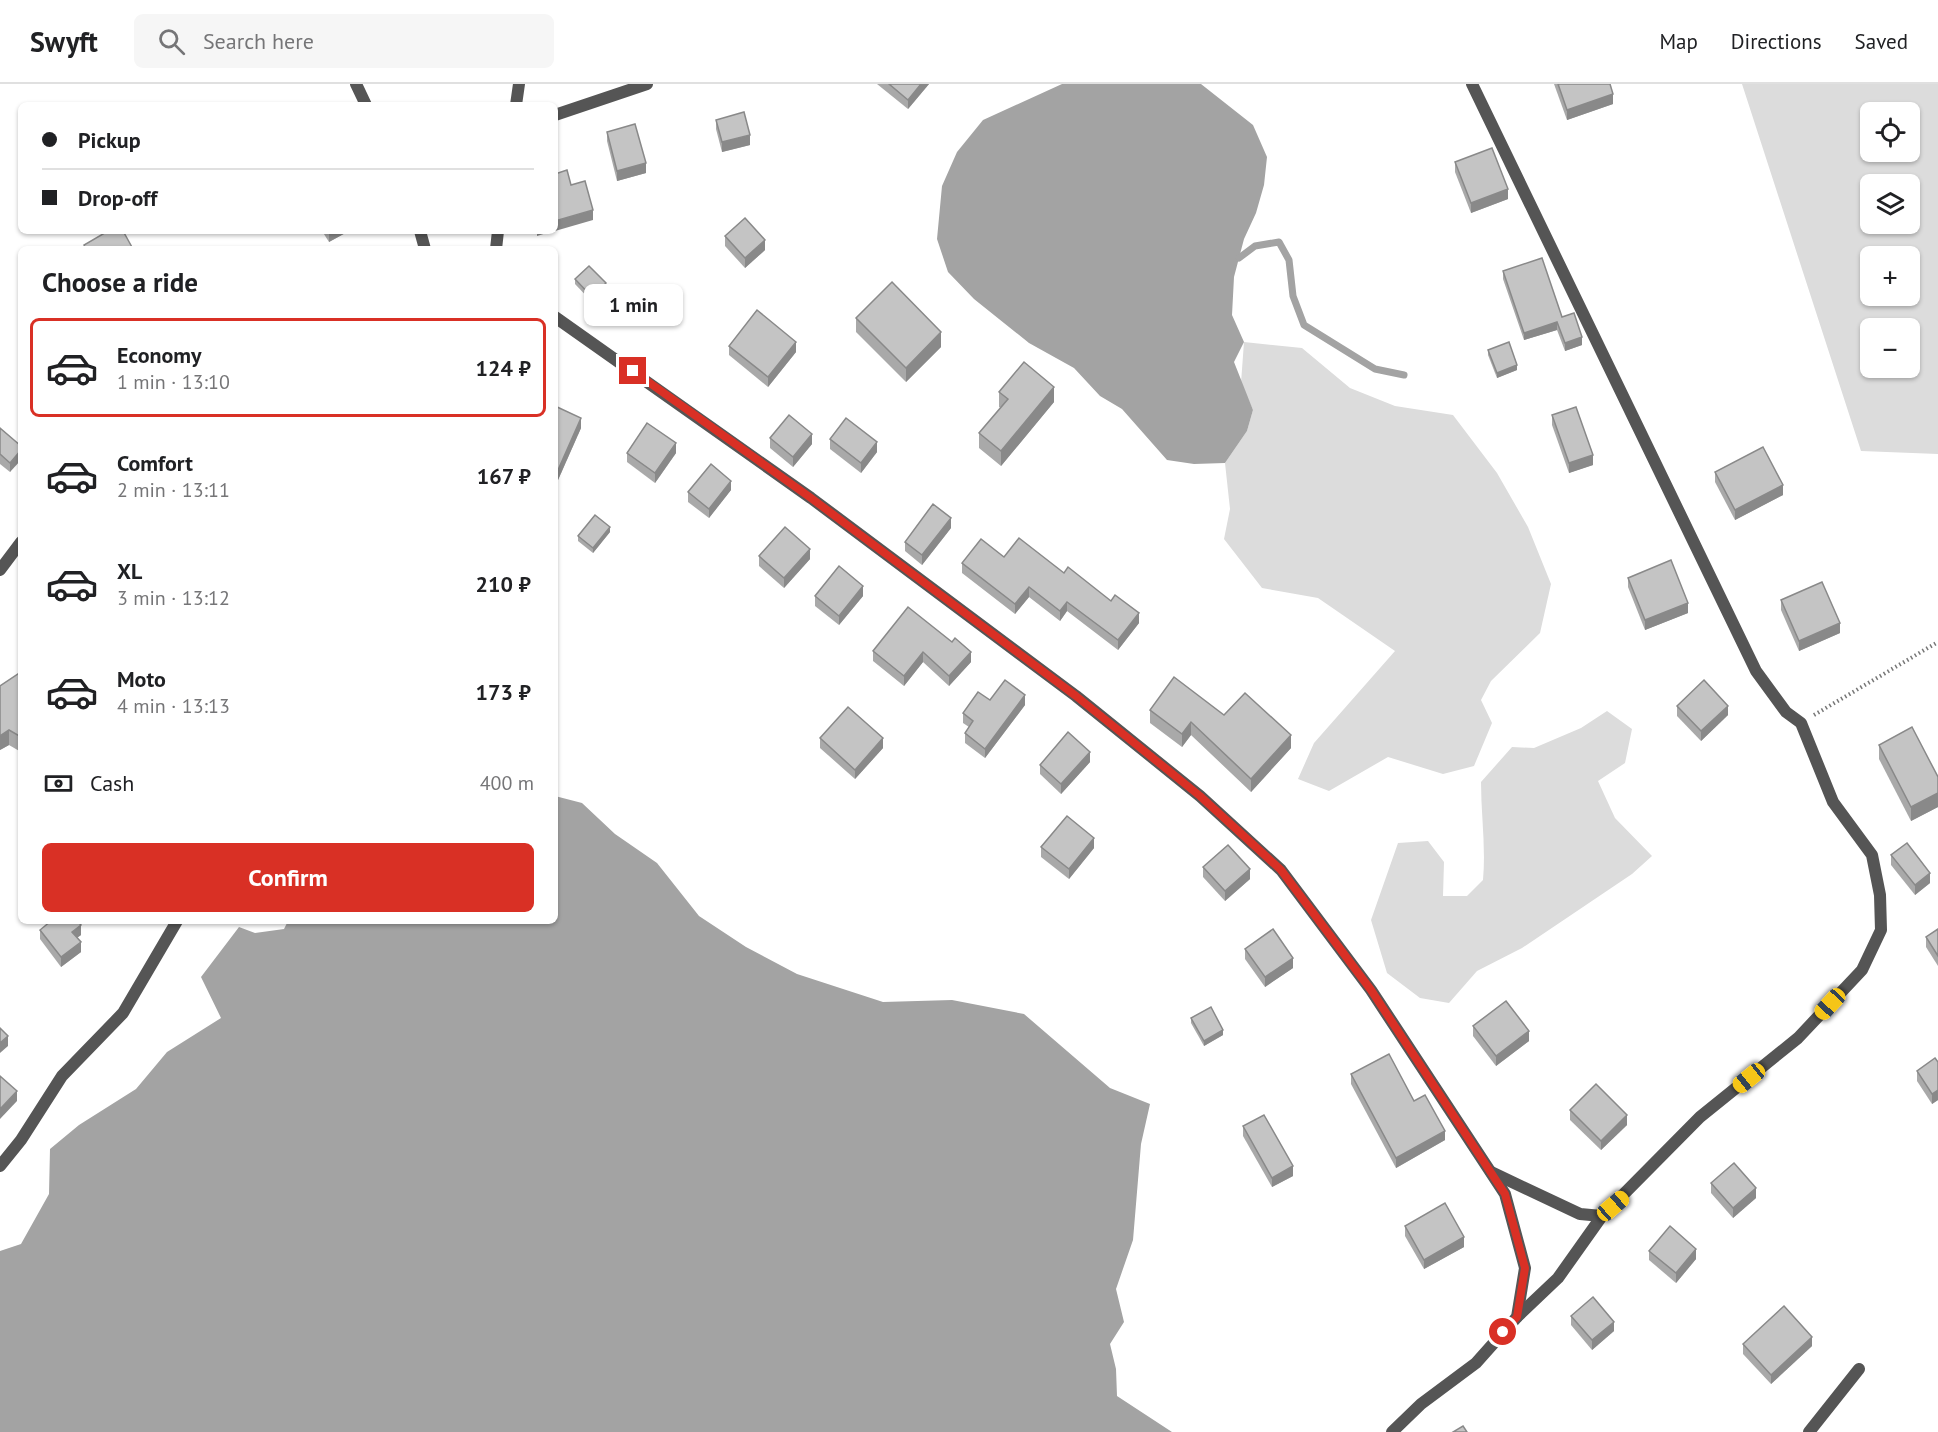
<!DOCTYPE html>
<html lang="en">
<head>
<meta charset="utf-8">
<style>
  body { margin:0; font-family:"PT Sans",sans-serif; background:#f6f6f6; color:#202124; height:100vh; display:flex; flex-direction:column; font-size:22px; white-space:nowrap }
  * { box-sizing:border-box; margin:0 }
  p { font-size:20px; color:#757577 }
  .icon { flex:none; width:33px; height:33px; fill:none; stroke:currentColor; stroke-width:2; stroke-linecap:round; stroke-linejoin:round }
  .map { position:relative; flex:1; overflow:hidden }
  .sheet { position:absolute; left:18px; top:162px; width:540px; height:678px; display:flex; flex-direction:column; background:#fff; border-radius:9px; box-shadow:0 2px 4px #0004 }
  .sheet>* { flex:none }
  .hud { position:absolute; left:18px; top:18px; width:540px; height:132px; border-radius:9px; box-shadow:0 2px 4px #0004; display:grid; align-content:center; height:132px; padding:0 24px; background:#fff }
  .controls { position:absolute; left:1860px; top:18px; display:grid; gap:12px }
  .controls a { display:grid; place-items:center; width:60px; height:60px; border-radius:9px; background:#fff; box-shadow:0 2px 4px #0004; font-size:30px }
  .end { position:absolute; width:27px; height:27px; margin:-14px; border:8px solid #d93025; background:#fff; box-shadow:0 0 0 3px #fff }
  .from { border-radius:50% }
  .bubble { position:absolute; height:42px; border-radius:9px; background:#fff; box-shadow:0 2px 4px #0004; font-size:20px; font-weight:700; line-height:42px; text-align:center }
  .car { position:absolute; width:18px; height:36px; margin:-18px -9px; border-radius:8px; box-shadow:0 0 4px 2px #0007; background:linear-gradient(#f5c518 24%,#345 0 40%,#f5c518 0 76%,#345 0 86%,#f5c518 0) }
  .hud b { display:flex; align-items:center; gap:21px; height:57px; font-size:22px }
  .hud b+b { border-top:2px solid #e0e0e0 }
  .hud i { width:15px; height:15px; background:#202124 }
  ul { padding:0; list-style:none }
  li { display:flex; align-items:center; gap:18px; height:99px; margin:0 12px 9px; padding:0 12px; border:3px solid transparent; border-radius:9px }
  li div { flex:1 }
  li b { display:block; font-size:22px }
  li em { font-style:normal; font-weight:700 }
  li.on { border-color:#d93025 }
  li>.icon { width:54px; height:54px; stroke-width:1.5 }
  h2 { padding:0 24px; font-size:27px; line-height:72px }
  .pay { display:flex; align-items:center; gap:15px; height:66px; padding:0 24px; font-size:22px }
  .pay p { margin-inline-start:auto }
  .primary-button { display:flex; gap:12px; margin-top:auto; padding:12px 24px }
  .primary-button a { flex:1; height:69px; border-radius:9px; background:#d93025; color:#fff; font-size:24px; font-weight:700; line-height:69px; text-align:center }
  header { display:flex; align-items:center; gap:36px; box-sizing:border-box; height:84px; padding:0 30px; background:#fff; border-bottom:2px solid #e0e0e0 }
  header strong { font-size:28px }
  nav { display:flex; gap:33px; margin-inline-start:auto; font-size:21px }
  .search { width:420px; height:54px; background:#f6f6f6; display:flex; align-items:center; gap:15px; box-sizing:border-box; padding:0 21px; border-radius:9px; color:#757577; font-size:22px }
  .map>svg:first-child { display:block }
</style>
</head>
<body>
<header>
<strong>Swyft</strong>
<div class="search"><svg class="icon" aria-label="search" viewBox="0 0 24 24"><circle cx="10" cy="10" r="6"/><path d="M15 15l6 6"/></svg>Search here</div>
<nav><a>Map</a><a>Directions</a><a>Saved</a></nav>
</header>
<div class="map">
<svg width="1938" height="1348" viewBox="0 0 1938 1348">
  <rect width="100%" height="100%" fill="#fff"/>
  <g fill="#dcdcdc" fill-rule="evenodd">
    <path d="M1742 0H1938V370L1861 367ZM1870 28H1910V68H1870ZM1870 100H1910V140H1870ZM1870 172H1910V212H1870ZM1870 244H1910V284H1870Z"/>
    <path d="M1244 258 1302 264 1350 304 1395 322 1453 331 1497 389 1528 443 1551 500 1540 549 1491 597 1481 616 1492 639 1474 682 1443 690 1388 673 1329 707 1298 695 1314 659 1395 567 1318 514 1262 504 1224 455 1230 425 1225 379 1247 347 1253 326 1241 299Z"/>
    <path d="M1607 627 1632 645 1625 679 1598 697 1615 734 1652 772 1632 790 1522 864 1477 887 1449 919 1420 914 1387 889 1371 836 1398 759 1428 757 1444 778 1443 812H1467L1483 796C1486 763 1481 731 1481 698L1512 663 1534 664 1581 644Z"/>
  </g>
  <g fill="#a3a3a3">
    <path d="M1062 0H1201L1253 41 1267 73 1264 101 1256 129 1244 155 1234 193 1232 231 1244 258 1234 278 1253 326 1247 347 1225 379 1194 380 1167 376 1122 325 1100 312 1074 284 1029 259 974 215 948 188 937 155 942 102 957 68 983 36Z"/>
    <path d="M555 712 582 719 615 750 657 779 699 832 746 863 797 890 883 918 952 916 1024 930 1110 1004 1150 1020 1141 1060 1133 1156 1116 1205 1124 1238 1110 1260 1116 1285 1117 1312 1172 1348H0V1167L21 1160 49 1110 50 1065 79 1041 136 1005 167 968 221 934 201 893 239 843 255 849 284 845 288 837H555Z"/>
  </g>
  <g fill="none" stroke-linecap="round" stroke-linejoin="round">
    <path stroke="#a3a3a3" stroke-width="7" d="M1239 174 1255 162 1279 158 1289 176 1293 212 1304 241 1375 285 1404 291"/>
    <path stroke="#777" stroke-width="4" stroke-dasharray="1.5 3" stroke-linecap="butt" d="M1814 631 1938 558"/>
    <g stroke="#555" stroke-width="12">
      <path d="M555 31 647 0"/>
      <path d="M0 1082 21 1056 62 992 123 929 177 837"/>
      <path d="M1809 1348 1859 1285"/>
    </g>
    <g stroke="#555" stroke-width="12">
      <path d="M356 0 366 21"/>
      <path d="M1472 0 1756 587 1786 628 1801 639 1833 718 1872 771 1880 811 1881 846 1862 886 1798 954 1700 1033 1602 1132 1580 1130 1491 1088"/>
      <path d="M516 21 519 0"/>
      <path d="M420 147 425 165"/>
      <path d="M496 165 498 147"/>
      <path d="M555 233 811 414 1076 612 1200 712 1281 786 1371 906 1505 1110 1525 1184 1517 1233 1476 1279 1421 1320 1392 1348"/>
      <path d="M0 486 21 458"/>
      <path d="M1517 1233 1558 1194 1602 1132"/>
    </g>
  </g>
  <g fill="#a9a9a9">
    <path d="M877 0H929L908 25Z"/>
    <path d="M1554 0H1610L1613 20 1567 36Z"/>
    <path d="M716 36 750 61 722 68 716 45Z"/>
    <path d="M607 48 646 89 617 97 607 57Z"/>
    <path d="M1455 78 1508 115 1471 129 1455 88Z"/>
    <path d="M322 147H349L329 158Z"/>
    <path d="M725 152 765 166 745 184 725 162Z"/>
    <path d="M1503 187 1562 233 1582 261 1565 267 1557 246 1524 256 1503 195Z"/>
    <path d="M575 195 606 204 592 218 575 200Z"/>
    <path d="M856 234 941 263 906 298 856 248Z"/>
    <path d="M729 262 796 268 768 303 729 271Z"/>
    <path d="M1488 266 1517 286 1497 294 1488 271Z"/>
    <path d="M999 308 1054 318 1001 382 979 364V349L1001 324 999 323Z"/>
    <path d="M555 322 581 344 558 396 555 395Z"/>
    <path d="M1552 331 1593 381 1569 389 1552 341Z"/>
    <path d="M0 344 21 362 10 388 0 380Z"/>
    <path d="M770 354 812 360 793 383 770 364Z"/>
    <path d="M830 355 877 368 861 389 830 365Z"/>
    <path d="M627 369H676L655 399 627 378Z"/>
    <path d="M1715 388 1783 411 1735 436 1715 398Z"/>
    <path d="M731 406 709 434 688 418V408Z"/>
    <path d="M951 444 922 481 905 467V458Z"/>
    <path d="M610 448 593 469 578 457V452Z"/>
    <path d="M759 472 810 475 784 504 759 482Z"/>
    <path d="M962 479 1064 489 1139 539 1118 566 1067 527 1060 537 1029 513 1015 530 962 489Z"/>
    <path d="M1628 494 1688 529 1645 546 1628 503Z"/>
    <path d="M815 512H863L839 541 815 522Z"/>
    <path d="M1781 516 1840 549 1799 567 1781 526Z"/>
    <path d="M952 558 971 578 949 602 923 578 904 602 873 577V567Z"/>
    <path d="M21 588V668L9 661 0 666Z"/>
    <path d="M990 616 1025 621 985 674 965 659V649L969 643 963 639V629Z"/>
    <path d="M1677 622 1728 631 1701 657 1677 632Z"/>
    <path d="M1150 626 1224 631 1291 664 1251 708 1191 651 1182 663 1150 639Z"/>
    <path d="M820 654 883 664 855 695 820 664Z"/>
    <path d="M1879 661 1938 693V723L1911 737 1879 675Z"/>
    <path d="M1090 678 1061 710 1040 690V681Z"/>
    <path d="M1041 763 1094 764 1069 795 1041 773Z"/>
    <path d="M1891 771 1930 799 1915 811 1891 781Z"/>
    <path d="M1203 783 1250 795 1225 817 1203 793Z"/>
    <path d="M1938 845V882L1926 863V853Z"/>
    <path d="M40 846 81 851 77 854 81 868 61 883 40 855Z"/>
    <path d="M1245 865 1293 884 1265 903 1245 875Z"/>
    <path d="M1191 934 1223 951 1204 962 1191 939Z"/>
    <path d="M1473 942 1529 957 1496 982 1473 952Z"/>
    <path d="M1938 978V1016L1932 1020 1917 997V987Z"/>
    <path d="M1351 990 1414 1017 1445 1056 1396 1084 1351 1000Z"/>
    <path d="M1570 1026 1627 1041 1601 1066 1570 1036Z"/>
    <path d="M1243 1042 1293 1092 1272 1103 1243 1052Z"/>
    <path d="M1711 1099 1756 1114 1733 1134 1711 1109Z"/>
    <path d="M1405 1142 1464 1163 1424 1185 1405 1152Z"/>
    <path d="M1649 1167 1696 1175 1676 1199 1649 1176Z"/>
    <path d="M1571 1232 1614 1247 1592 1266 1571 1241Z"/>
    <path d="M1743 1260 1812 1262 1771 1300 1743 1270Z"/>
  </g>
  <g fill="#898989">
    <path d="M921 0H929L908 25V16Z"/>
    <path d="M1613 10V20L1567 36V26Z"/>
    <path d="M750 51V61L722 68V58Z"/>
    <path d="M646 79V89L617 97V87Z"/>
    <path d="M1508 105V115L1471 129V119Z"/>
    <path d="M593 126V136L555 147V137Z"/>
    <path d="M331 147H349L329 158V148Z"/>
    <path d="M537 147H553L537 152Z"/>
    <path d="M765 156V166L745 184V174Z"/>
    <path d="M606 199V204L592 218V213Z"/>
    <path d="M1557 238V246L1524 256V249Z"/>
    <path d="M941 248V263L906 298V284Z"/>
    <path d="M1582 253V261L1565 267V259Z"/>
    <path d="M796 258V268L768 303V293Z"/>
    <path d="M1517 281V286L1497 294V289Z"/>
    <path d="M1054 303V318L1001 382V367Z"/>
    <path d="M581 334V344L558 396V386Z"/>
    <path d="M812 350V360L793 383V373Z"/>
    <path d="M877 358V368L861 389V379Z"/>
    <path d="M676 359V369L655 399V389Z"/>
    <path d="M21 366V376L10 388V379Z"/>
    <path d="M1593 371V381L1569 389V379Z"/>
    <path d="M731 397V406L709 434V425Z"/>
    <path d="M1783 401V411L1735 436V426Z"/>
    <path d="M951 434V444L922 481V471Z"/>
    <path d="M610 443V448L593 469V464Z"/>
    <path d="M810 465V475L784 504V494Z"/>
    <path d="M863 502V512L839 541V532Z"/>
    <path d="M1029 503V513L1015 530V520Z"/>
    <path d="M1067 518V527L1060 537V527Z"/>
    <path d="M1688 519V529L1645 546V536Z"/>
    <path d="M1139 529V539L1118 566V556Z"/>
    <path d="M1840 539V549L1799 567V557Z"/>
    <path d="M923 568V578L904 602V592Z"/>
    <path d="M971 568V578L949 602V592Z"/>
    <path d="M1025 611V621L985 674V665Z"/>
    <path d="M1728 622V631L1701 657V647Z"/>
    <path d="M1191 638V651L1182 663V650Z"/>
    <path d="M9 646V661L0 666V652Z"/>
    <path d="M1291 651V664L1251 708V695Z"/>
    <path d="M883 654V664L855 695V686Z"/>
    <path d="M1090 668V678L1061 710V700Z"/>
    <path d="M1938 709V723L1911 737V723Z"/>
    <path d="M1094 754V764L1069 795V785Z"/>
    <path d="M1250 785V795L1225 817V807Z"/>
    <path d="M1930 789V799L1915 811V801Z"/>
    <path d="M81 841V851L72 857V848Z"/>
    <path d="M81 858V868L61 883V873Z"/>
    <path d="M1293 874V884L1265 903V893Z"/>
    <path d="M1223 946V951L1204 962V957Z"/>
    <path d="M1529 947V957L1496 982V972Z"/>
    <path d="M8 952V962L0 969V959Z"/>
    <path d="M1938 1006V1016L1932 1020V1010Z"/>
    <path d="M17 1007V1017L0 1035V1025Z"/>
    <path d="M1627 1031V1041L1601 1066V1057Z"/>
    <path d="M1445 1047V1056L1396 1084V1074Z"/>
    <path d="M1293 1082V1092L1272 1103V1094Z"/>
    <path d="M1756 1104V1114L1733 1134V1124Z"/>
    <path d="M1464 1153V1163L1424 1185V1176Z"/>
    <path d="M1696 1165V1175L1676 1199V1189Z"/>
    <path d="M1614 1238V1247L1592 1266V1256Z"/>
    <path d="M1812 1253V1262L1771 1300V1291Z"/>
  </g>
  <g fill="#c4c4c4" stroke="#898989" stroke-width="1.5">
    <path d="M889 0H921L908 16Z"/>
    <path d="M1558 0H1610L1613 10 1567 26Z"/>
    <path d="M744 28 750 51 722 58 716 36Z"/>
    <path d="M635 40 646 79 617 87 607 48Z"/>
    <path d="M1492 64 1508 105 1471 119 1455 78Z"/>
    <path d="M567 86 571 101 585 97 593 126 555 137V90Z"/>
    <path d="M745 134 765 156 745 174 725 152Z"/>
    <path d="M108 147H123L133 165H86L84 161Z"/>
    <path d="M1542 174 1562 233 1574 229 1582 253 1565 259 1557 238 1524 249 1503 187Z"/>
    <path d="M589 182 606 199 592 213 575 195Z"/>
    <path d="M892 198 941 248 906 284 856 234Z"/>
    <path d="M757 226 796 258 768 293 729 262Z"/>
    <path d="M1509 258 1517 281 1497 289 1488 266Z"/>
    <path d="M1024 278 1054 303 1001 367 979 349 1008 315 999 308Z"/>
    <path d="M555 322 581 334 558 386 555 385Z"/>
    <path d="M1576 323 1593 371 1569 379 1552 331Z"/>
    <path d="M789 331 812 350 793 373 770 354Z"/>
    <path d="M846 334 877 358 861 379 830 355Z"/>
    <path d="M647 339 676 359 655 389 627 369Z"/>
    <path d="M0 344 21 362V366L10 379 0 370Z"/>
    <path d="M1763 363 1783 401 1735 426 1715 388Z"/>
    <path d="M711 380 731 397 709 425 688 408Z"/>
    <path d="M933 420 951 434 922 471 905 458Z"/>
    <path d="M595 431 610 443 593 464 578 452Z"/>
    <path d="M785 443 810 465 784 494 759 472Z"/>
    <path d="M1019 454 1064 489 1068 483 1111 517 1115 511 1139 529 1118 556 1067 518 1060 527 1029 503 1015 520 962 479 981 455 1004 473Z"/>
    <path d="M1671 476 1688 519 1645 536 1628 494Z"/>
    <path d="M839 482 863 502 839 532 815 512Z"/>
    <path d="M1822 498 1840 539 1799 557 1781 516Z"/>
    <path d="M908 523 952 558 955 554 971 568 949 592 923 568 904 592 873 567Z"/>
    <path d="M21 588V653L9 646 0 652V602Z"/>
    <path d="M1174 593 1224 631 1245 609 1291 651 1251 695 1191 638 1182 650 1150 626Z"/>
    <path d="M1005 596 1025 611 985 665 965 649 973 637 963 629 978 608 990 616Z"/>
    <path d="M1704 596 1728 622 1701 647 1677 622Z"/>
    <path d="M848 623 883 654 855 686 820 654Z"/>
    <path d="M1912 643 1938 693V709L1911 723 1879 661Z"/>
    <path d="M1068 648 1090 668 1061 700 1040 681Z"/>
    <path d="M1067 732 1094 754 1069 785 1041 763Z"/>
    <path d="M1907 759 1930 789 1915 801 1891 771Z"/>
    <path d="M1228 761 1250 785 1225 807 1203 783Z"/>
    <path d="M51 837H77L81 841 72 848 81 858 61 873 40 846Z"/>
    <path d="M1273 845 1293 874 1265 893 1245 865Z"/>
    <path d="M1938 845V872L1926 853Z"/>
    <path d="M1506 917 1529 947 1496 972 1473 942Z"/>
    <path d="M1211 923 1223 946 1204 957 1191 934Z"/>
    <path d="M0 944 8 952 0 959Z"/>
    <path d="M1389 970 1414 1017 1425 1011 1445 1047 1396 1074 1351 990Z"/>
    <path d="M1935 974 1938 978V1006L1932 1010 1917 987Z"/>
    <path d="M0 992 17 1007 0 1025Z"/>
    <path d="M1596 1000 1627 1031 1601 1057 1570 1026Z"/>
    <path d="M1264 1031 1293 1082 1272 1094 1243 1042Z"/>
    <path d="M1734 1079 1756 1104 1733 1124 1711 1099Z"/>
    <path d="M1445 1119 1464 1153 1424 1176 1405 1142Z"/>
    <path d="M1670 1142 1696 1165 1676 1189 1649 1167Z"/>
    <path d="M1593 1213 1614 1238 1592 1256 1571 1232Z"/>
    <path d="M1784 1222 1812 1253 1771 1291 1743 1260Z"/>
    <path d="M1463 1342 1467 1348H1453Z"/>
  </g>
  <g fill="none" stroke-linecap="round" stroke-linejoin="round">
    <path stroke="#d93025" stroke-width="8" d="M633 287 811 414 1076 612 1200 712 1281 786 1371 906 1505 1110 1525 1184 1517 1233 1503 1248"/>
  </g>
</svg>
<div class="controls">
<a><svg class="icon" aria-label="locate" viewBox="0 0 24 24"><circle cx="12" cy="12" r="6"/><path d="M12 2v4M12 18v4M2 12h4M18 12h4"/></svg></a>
<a><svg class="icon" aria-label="layers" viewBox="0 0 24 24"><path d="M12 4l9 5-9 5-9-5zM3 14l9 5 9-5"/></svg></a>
<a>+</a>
<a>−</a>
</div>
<i class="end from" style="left:1503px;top:1248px"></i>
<i class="end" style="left:633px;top:287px"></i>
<div class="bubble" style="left:584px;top:200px;width:99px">1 min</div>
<i class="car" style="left:1830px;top:920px;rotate:223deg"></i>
<i class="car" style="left:1749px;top:994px;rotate:231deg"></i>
<i class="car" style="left:1613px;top:1122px;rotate:49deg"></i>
<div class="hud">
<b><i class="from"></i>Pickup</b>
<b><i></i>Drop-off</b>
</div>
<section class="sheet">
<h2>Choose a ride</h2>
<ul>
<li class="on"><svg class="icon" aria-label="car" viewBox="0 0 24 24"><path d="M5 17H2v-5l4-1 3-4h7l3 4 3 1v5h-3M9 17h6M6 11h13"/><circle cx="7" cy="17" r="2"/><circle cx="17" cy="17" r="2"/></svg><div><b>Economy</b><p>1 min · 13:10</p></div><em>124 ₽</em></li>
<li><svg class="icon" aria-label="car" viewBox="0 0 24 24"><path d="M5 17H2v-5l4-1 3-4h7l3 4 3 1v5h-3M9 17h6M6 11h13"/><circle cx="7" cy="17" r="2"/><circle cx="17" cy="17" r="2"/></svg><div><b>Comfort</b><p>2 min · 13:11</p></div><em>167 ₽</em></li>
<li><svg class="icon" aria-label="car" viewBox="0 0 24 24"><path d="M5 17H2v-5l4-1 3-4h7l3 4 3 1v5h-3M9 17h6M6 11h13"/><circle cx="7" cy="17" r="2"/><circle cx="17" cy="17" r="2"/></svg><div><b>XL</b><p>3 min · 13:12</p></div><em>210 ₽</em></li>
<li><svg class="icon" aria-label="car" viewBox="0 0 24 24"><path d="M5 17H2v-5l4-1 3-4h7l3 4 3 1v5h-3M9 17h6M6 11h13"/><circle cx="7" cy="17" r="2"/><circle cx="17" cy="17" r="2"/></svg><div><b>Moto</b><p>4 min · 13:13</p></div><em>173 ₽</em></li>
</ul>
<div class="pay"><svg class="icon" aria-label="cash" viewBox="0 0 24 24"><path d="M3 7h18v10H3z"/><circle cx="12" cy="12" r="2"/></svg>Cash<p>400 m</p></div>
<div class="primary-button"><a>Confirm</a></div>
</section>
</div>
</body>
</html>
